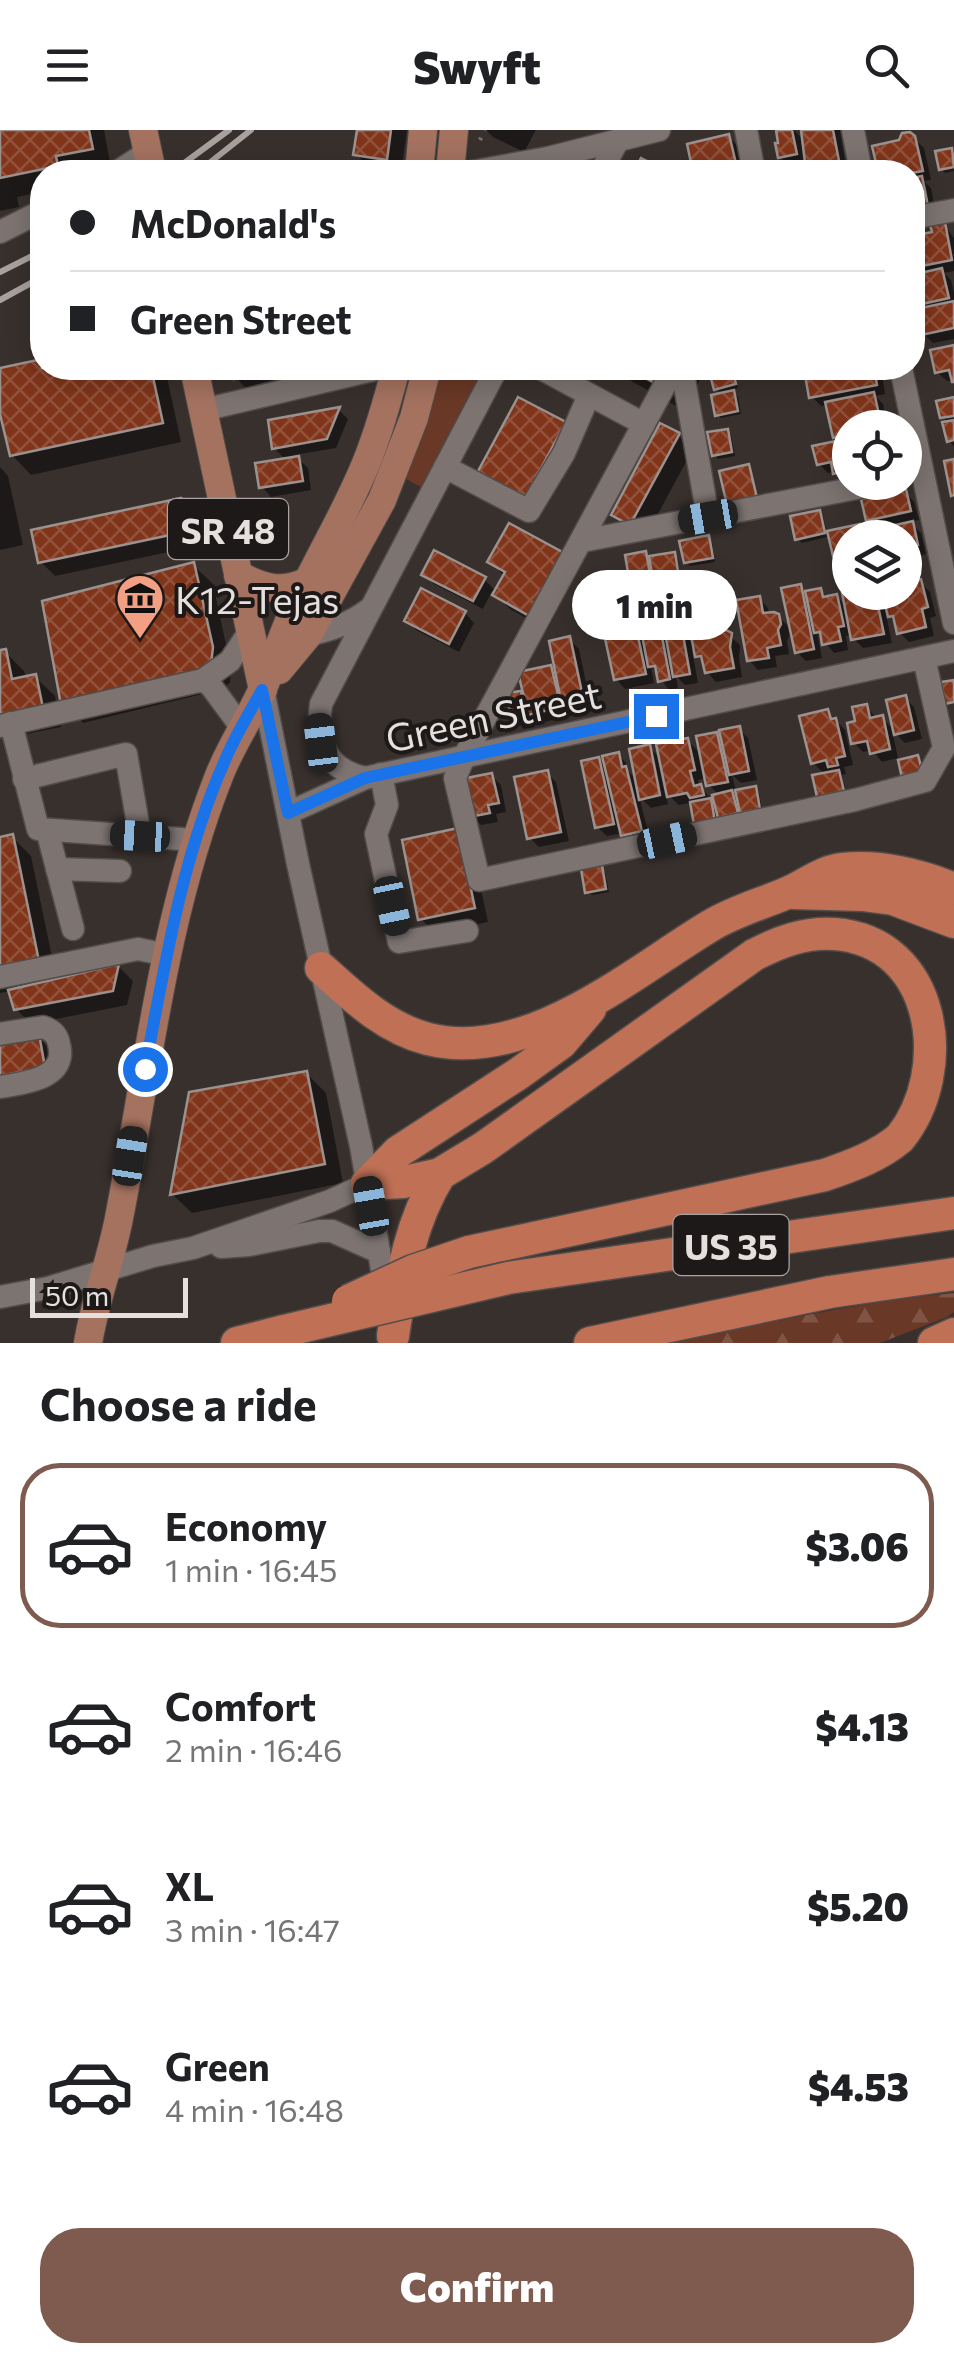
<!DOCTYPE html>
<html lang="en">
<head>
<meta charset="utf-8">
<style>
  body { margin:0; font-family:Commissioner,sans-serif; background:#f6f6f6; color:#202124; height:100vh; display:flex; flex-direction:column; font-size:38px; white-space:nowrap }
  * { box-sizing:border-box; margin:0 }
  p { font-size:32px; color:#757577 }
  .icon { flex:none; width:55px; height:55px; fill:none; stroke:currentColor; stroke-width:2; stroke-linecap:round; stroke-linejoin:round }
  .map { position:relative; height:1213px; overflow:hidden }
  .details { display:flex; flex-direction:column; background:#fff; flex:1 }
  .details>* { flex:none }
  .banner { position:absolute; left:30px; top:30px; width:895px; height:220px; border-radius:40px; box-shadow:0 5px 25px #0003; display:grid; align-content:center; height:220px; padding:0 40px; background:#fff }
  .tools { position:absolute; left:832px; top:280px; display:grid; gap:20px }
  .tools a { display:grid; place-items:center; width:90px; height:90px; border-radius:50%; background:#fff; box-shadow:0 5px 25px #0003; font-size:50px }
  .scale { position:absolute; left:30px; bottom:25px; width:158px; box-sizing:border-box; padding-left:10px; border:5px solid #e5e0de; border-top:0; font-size:28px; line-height:35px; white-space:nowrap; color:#e5e0de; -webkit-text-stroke:8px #1c1918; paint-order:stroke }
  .end { position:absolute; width:45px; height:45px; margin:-22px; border:12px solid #1a73e8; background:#fff; box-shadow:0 0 0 5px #fff }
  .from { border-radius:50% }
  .bubble { position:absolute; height:70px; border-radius:35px; background:#fff; box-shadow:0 5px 25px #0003; font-size:32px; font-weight:800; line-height:70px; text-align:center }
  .car { position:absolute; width:30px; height:60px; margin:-30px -15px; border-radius:12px; box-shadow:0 0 8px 2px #0007; background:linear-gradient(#222 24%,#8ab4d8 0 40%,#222 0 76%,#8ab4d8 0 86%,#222 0) }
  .banner b { display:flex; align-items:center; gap:35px; height:95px; font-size:38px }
  .banner b+b { border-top:2px solid #e0e0e0 }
  .banner i { width:25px; height:25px; background:#202124 }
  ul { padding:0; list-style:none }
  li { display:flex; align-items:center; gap:30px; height:165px; margin:0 20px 15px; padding:0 20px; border:5px solid transparent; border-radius:40px }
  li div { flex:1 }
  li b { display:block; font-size:38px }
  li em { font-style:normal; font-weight:800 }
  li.active { border-color:#7f5a4f }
  li>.icon { width:90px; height:90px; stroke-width:1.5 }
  h2 { padding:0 40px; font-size:45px; line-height:120px }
  .action { display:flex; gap:20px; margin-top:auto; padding:20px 40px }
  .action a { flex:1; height:115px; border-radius:40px; background:#7f5a4f; color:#fff; font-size:40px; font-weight:800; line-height:115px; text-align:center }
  header { display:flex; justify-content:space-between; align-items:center; height:130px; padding:0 40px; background:#fff; font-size:45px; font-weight:800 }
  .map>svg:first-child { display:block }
</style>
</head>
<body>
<header><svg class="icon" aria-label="menu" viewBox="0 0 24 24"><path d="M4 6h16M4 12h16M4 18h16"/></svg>Swyft<svg class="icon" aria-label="search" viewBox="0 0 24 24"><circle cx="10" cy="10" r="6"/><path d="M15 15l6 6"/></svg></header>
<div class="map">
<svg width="954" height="1213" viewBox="0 0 954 1213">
  <defs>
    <pattern id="forest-firs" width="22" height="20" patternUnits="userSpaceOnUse" patternTransform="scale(2.5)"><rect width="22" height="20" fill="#6a3826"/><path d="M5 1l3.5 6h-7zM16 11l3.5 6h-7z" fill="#7f5445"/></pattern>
    <pattern id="building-cross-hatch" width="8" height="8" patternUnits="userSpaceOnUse" patternTransform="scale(2.5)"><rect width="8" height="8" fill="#80351a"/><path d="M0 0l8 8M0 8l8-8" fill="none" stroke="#92523b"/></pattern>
  </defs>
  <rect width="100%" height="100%" fill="#38302d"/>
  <path fill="#6a3826" d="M439 238H483L421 357 406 349 423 302Z"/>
  <path fill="url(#forest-firs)" d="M954 1163V1182L947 1187 880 1213H674C766 1193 859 1172 954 1163Z"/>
  <g fill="#0007" fill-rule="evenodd">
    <path d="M0 0H104L111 38 88 42H42V62L17 67 19 77 0 81Z"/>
    <path d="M359 0H407L401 42 370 39 356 24Z"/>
    <path d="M486 0H536L524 22 493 7Z"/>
    <path d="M778 0H794L804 10 803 0H840L847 42H810L807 32 789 36 780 27 781 15Z"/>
    <path d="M909 4 924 18 931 50 924 51 931 58 936 85 912 90V42H881L875 18 901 12Z"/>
    <path d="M729 7 743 22 748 42H696L690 16Z"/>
    <path d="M954 20V41L945 43 941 39 938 23Z"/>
    <path d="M944 95 954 108V141L944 143 951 150 954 163V209L933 213 924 204 926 179 920 174V146L912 138Z"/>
    <path d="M954 218V251H947L937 242Z"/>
    <path d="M42 232V238H165L181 312 31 345 12 325 0 272V241Z"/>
    <path d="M234 238H380L255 267 236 248Z"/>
    <path d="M608 238H731L738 258 731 260 738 267 741 284 721 288 717 284 723 265 716 258 712 245 706 239 683 280Z"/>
    <path d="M807 238H875L882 244 885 264 875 266 883 274 888 298H850V351L845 352 835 342 828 343 819 334 841 313 835 307 828 275 821 276 812 267 814 246Z"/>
    <path d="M954 269V316L949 311V293L942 287Z"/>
    <path d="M339 280 348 289 336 318 294 325 308 338 311 360 271 367 262 357 287 331 274 318 270 292Z"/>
    <path d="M727 301 731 305 735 326 718 329 714 325Z"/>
    <path d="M678 305 693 319 645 408 628 399 614 384Z"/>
    <path d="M0 337 8 346 23 415 0 420Z"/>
    <path d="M905 362 914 372 919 390 910 392 921 403 926 424 905 429V408L879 401 868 390Z"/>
    <path d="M181 371 195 385 202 415 55 446 41 432Z"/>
    <path d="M819 382 823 386 827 404 859 397 863 401 865 408H850V426L839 429 835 425 831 406 802 413 798 409Z"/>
    <path d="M708 408 712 412 715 432 690 436 686 432Z"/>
    <path d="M645 424 650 429 674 425 678 429 680 445 636 451 632 446Z"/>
    <path d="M564 426 579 440 547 500 510 479 492 461 483 479 434 454 424 444 484 449 497 462 505 447 491 432Z"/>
    <path d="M193 435 213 454 231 538 230 553 219 560 83 593 64 574Z"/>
    <path d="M912 438 922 447 923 455 930 462 936 486 930 488 934 506 909 512 900 503 897 492 885 480 892 513 863 518 854 509 853 505 846 506 848 520 834 523 817 503 822 528 806 531 797 522 800 457 807 463 820 461 828 468 836 466 847 477 855 462H877L887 473 905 462V440Z"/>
    <path d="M422 462 465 483 474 493 459 522 416 500 407 491Z"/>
    <path d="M759 468 768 478 769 485 778 486 792 500 787 511 789 524 775 526 777 537 758 540 749 530Z"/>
    <path d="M713 473 723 483 726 503 740 515 739 528 742 547 716 552 707 542 705 533 692 520 698 553 685 555 676 546 678 558 669 560 651 536 654 553 625 559 616 549 633 486 643 496 656 483 666 492 668 505 681 502 696 517Z"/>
    <path d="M569 509 579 519 592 581 540 593 532 586 535 597 524 599 514 589 509 565 525 562 551 537 558 545Z"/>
    <path d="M5 522 24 541 26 548 35 547 55 566 61 597 21 605 0 579V523Z"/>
    <path d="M905 568 914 577 922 609 905 613 892 600 898 628 882 632 872 620 863 622 854 613 857 593 866 576 877 589 882 588 895 601Z"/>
    <path d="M828 582 845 600 853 635 844 637 846 644 842 645 847 665 813 633Z"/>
    <path d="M739 599 748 608 757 650 741 653 732 645 736 661 731 662 740 671 755 659 759 663 763 683 746 686 738 679 741 687 724 691 715 683 718 695 693 672 679 675 666 663 668 674 651 678 639 666 650 710 633 714 623 703 607 706 597 697 599 629 608 638 618 624 627 634 629 642 638 651 649 617 662 630 687 610 703 626 716 605 725 613ZM707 648 709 655 720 666 710 668 700 656 698 650Z"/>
    <path d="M547 643 556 652 569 711 539 717 530 708Z"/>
    <path d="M491 645 501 655 506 682 496 684 498 692 481 695 472 686Z"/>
    <path d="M12 707 31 726 57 851 119 837 133 851 127 875 31 894 16 879 11 861 0 863V710Z"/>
    <path d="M472 716 488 792 435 803 421 789Z"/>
    <path d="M601 738 605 742 609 762 592 765 588 761Z"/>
    <path d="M38 907 53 922 58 951 0 962V914Z"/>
    <path d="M306 943 326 963 343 1053 192 1083 172 1064Z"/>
  </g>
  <g fill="url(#building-cross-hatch)" stroke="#9b928f" stroke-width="2.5">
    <path d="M0 0H89L93 19 56 26 58 36 0 48Z"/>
    <path d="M357 0H391L387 30 353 25Z"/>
    <path d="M776 0H792L797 24 778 28 775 13H778Z"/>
    <path d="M801 0H833L840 36 806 41Z"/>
    <path d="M910 2 915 6 923 41 912 43 908 42V40L878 42 872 16 899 10 902 3Z"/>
    <path d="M729 4 738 42H693L687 14Z"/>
    <path d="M952 18 954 37 939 40 935 21Z"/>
    <path d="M641 28 669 42H634Z"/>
    <path d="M922 46 928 76 912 80V48Z"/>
    <path d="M945 92 952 130 912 138V106L932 102 930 95Z"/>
    <path d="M942 138 949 168 918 175 912 145Z"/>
    <path d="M954 171V198L921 205 916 179Z"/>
    <path d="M954 215V252H952L949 240 935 243 930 220Z"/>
    <path d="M42 229V238H151L163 293 10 326 0 284V238Z"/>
    <path d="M231 238H288L234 249Z"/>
    <path d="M626 238H664L655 253Z"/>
    <path d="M844 238H874L877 255 809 268 805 245Z"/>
    <path d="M732 240 736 254 714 260 710 245Z"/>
    <path d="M734 260 738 281 715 286 711 265Z"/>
    <path d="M874 262 882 298H850V304L833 308 825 272Z"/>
    <path d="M518 267 566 292 525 368 477 343Z"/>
    <path d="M954 267V286L940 288 936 271Z"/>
    <path d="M340 277 327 309 272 319 268 290Z"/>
    <path d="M954 290V310L947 312 942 292Z"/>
    <path d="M660 293 680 303 630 395 611 385Z"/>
    <path d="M728 299 732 322 712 326 707 302Z"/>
    <path d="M850 308V340L833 344 831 332 817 335 812 316Z"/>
    <path d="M299 326 303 351 259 358 255 333Z"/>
    <path d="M954 329V365L951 366 944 331Z"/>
    <path d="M749 334 757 368 727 375 719 341Z"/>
    <path d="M906 359 911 381 866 391 861 369Z"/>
    <path d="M181 368 189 401 38 433 31 400Z"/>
    <path d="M820 380 825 403 795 410 790 386Z"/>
    <path d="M913 391 918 415 905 418V408H870L869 401Z"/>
    <path d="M509 393 566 424 531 487 492 465 505 442 487 432Z"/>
    <path d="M860 394 863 408H850V422L833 426 827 401Z"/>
    <path d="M709 405 713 428 684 433 679 411Z"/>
    <path d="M434 420 486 447 473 471 421 445Z"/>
    <path d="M646 421 650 444 629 448 625 425Z"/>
    <path d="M675 422 678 441 652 445 649 426Z"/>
    <path d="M194 432 213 517 211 534 199 542 61 575 42 471Z"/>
    <path d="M913 435 917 451 921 449 928 477 922 479 926 497 897 504 893 486 888 487 882 462H905V437Z"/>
    <path d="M801 454 814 519 795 523 781 458Z"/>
    <path d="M421 458 466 481 449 514 404 491Z"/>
    <path d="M821 458 823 467 837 464 844 496 838 497 841 511 822 515 820 502 814 503 805 461Z"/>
    <path d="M850 461 875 462 884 504 851 510 842 463Z"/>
    <path d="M760 466 763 483 774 482 779 484 781 494 778 500 781 515 767 518 769 528 747 531 736 470Z"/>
    <path d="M714 470 720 501 726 500 732 503 730 517 734 538 705 543 701 526 695 527 691 505 696 504 691 474Z"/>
    <path d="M657 480 670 549 658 552 655 536 648 537 638 484Z"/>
    <path d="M633 483 646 544 614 550 601 490Z"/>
    <path d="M682 499 690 544 673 547 665 503Z"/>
    <path d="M570 506 584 572 562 576 549 511Z"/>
    <path d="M6 519 12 549 36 544 43 578 0 587V520Z"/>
    <path d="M551 535 561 577 528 585 518 542Z"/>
    <path d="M954 550V572L945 574 941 552Z"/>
    <path d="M521 561 527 588 512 591 506 563Z"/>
    <path d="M906 565 914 600 894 605 886 570Z"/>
    <path d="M867 574 870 588 883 585 890 619 870 624 867 611 851 614 847 593 855 591 852 577Z"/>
    <path d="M828 579 831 589 836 588 845 626 836 628 838 635 828 637 826 630 811 634 799 586Z"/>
    <path d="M740 596 749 641 729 645 719 600Z"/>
    <path d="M717 602 728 652 706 656 696 606Z"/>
    <path d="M688 608 695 640 690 641 694 656 701 654 704 665 690 668 687 663 667 667 656 614Z"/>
    <path d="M650 614 660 665 639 670 629 619Z"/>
    <path d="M619 622 622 637 626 636 642 701 621 706 602 626Z"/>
    <path d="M918 625 924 648 903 653 898 630Z"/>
    <path d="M599 627 614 694 595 698 581 631Z"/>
    <path d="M548 640 561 702 527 709 514 647Z"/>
    <path d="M839 640 844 661 817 667 812 645Z"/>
    <path d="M492 643 499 673 488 675 490 683 469 687 461 649Z"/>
    <path d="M756 656 760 679 740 683 735 660Z"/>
    <path d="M732 660 738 683 718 688 712 665Z"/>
    <path d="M711 668 715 692 694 695 690 672Z"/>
    <path d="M458 698 475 778 418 790 402 710Z"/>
    <path d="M13 704 39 831 0 840V707Z"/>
    <path d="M602 735 606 759 585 763 581 739Z"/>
    <path d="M119 834 113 861 14 880 8 860Z"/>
    <path d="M39 904 45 937 0 946V911Z"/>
    <path d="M307 941 325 1034 170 1065 189 962Z"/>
  </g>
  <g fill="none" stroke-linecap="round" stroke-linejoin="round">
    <g stroke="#524c4a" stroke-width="25">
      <g id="minor">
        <path d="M746 0 754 42"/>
        <path d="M853 0 861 42"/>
        <path d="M117 42 148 22"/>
        <path d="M471 42 548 28 659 0"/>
        <path d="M601 42 618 10"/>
        <path d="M912 88 954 80"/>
        <path d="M0 102 42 81"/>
        <path d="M540 238 644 294"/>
        <path d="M674 238 464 627 455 648 479 750 855 670 925 651 944 618 924 528"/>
        <path d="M682 238 708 387"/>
        <path d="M901 238 954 493"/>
        <path d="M203 280 381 238"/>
        <path d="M445 337 529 381 564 323 589 265"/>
        <path d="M582 411 888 352"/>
        <path d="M308 505C331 500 349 494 368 480"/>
        <path d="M203 550 211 556 242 598"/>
        <path d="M263 560 298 734 361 1016 387 1169"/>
        <path d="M11 593 38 699 196 710"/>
        <path d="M0 596 203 550 230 531 250 501"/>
        <path d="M381 644 387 675 376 704 399 812 467 801"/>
        <path d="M365 648C325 639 316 611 321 574L497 238"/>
        <path d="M24 649 126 624 140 706"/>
        <path d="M288 683 365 648 954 521"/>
        <path d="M47 700 73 799"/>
        <path d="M57 739 120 741"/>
        <path d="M0 847 138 819 167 825"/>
        <path d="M0 904 43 897C52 900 57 904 59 914 68 949 24 953 0 957"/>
        <path d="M221 1117 249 1115 319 1101H332L379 1122"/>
        <path d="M0 1167 48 1158 153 1126 193 1118 330 1071 367 1054"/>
      </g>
    </g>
    <g stroke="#524c4a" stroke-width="30">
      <g id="major">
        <path d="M143 0 152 42"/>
        <path d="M419 42 423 0"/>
        <path d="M450 42 454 0"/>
        <path d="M194 238 263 560"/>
        <path d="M238 445C263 458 282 464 308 451"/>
        <path d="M279 540 308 505 382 370 414 288 427 238"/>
        <path d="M88 1213C95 1170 111 1130 119 1088 148 940 163 788 219 646 231 615 250 588 263 558 275 531 283 501 297 474 319 426 347 381 367 331 379 301 388 269 396 238"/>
      </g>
    </g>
    <g stroke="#524c4a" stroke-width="35">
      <g id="highway">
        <path d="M793 763 862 765 893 769 954 792"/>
        <path d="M321 838C353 867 385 898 428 909 527 934 632 843 710 796 735 781 761 774 787 763 806 755 822 741 843 739 879 735 921 745 954 759"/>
        <path d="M367 1054 404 1052 440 1044 483 1018 754 825C779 812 805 802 834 804 937 811 954 941 900 1008 879 1026 851 1036 825 1045L469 1122"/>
        <path d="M367 1054 398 1022 518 944 561 913 590 879"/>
        <path d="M508 1148 954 1083"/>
        <path d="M393 1206C402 1147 408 1096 440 1044"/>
        <path d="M237 1213 284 1201"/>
        <path d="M590 1213 830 1162 954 1144"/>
        <path d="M934 1213 954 1204"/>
      </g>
    </g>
    <path stroke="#797270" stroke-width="4" stroke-dasharray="2.5 8" stroke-linecap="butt" d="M480 10 485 0"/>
    <use href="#minor" stroke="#7d7471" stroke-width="22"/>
    <use href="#major" stroke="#a57260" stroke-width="28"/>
    <use href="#highway" stroke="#bf7055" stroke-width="32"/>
    <g stroke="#a8a29f" stroke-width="6">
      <path d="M172 42 229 0"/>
      <path d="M198 42 251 0"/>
      <path d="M0 142 42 121"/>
      <path d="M0 170 42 147"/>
    </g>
    <g stroke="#524c4a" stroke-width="35" stroke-linecap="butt">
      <g id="highway-bridge">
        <path d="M348 1171 413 1141 469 1122"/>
        <path d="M284 1201 508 1148"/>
      </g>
    </g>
    <use href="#highway-bridge" stroke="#bf7055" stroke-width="32"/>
  </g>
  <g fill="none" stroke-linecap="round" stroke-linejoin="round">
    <path stroke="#1a73e8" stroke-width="12" d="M145 939C165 834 182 726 226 628 236 604 250 582 262 560L288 683 365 648 656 586"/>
  </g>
  <defs>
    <g id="museum-pin" transform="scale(2.5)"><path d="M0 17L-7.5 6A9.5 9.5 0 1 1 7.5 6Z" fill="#f39f83" stroke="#1c1918"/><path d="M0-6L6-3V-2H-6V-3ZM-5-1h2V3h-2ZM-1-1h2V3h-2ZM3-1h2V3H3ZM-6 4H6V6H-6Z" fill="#111"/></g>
  </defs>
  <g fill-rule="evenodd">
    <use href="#museum-pin" x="140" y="468"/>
  </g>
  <g text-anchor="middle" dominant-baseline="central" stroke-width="8" stroke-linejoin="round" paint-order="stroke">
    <g fill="#1c1918" stroke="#a9a4a3" stroke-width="2.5">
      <rect x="168" y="369" width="120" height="60" rx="8"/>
      <rect x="673.5" y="1085" width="115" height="60" rx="8"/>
    </g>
    <g font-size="35" font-weight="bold" fill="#e5e0de">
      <text x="228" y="399">SR 48</text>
      <text x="731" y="1115">US 35</text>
    </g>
    <g font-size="38" fill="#e5e0de" stroke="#1c1918" text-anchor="start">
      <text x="175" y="468">K12-Tejas</text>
    </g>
    <g font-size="38" fill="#e5e0de" stroke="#1c1918">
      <text transform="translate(493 585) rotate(-12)">Green Street</text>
    </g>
  </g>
</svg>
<div class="tools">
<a><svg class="icon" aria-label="locate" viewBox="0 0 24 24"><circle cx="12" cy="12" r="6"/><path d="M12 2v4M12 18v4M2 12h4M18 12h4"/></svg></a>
<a><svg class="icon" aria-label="layers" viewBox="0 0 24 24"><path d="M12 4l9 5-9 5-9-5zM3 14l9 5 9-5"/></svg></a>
</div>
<div class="scale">50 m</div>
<i class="end from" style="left:145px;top:939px"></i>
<i class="end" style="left:656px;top:586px"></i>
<div class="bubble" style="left:572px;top:440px;width:165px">1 min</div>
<i class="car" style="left:708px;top:387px;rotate:260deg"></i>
<i class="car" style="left:321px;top:613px;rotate:353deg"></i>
<i class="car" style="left:140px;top:706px;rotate:273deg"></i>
<i class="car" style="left:667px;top:710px;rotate:78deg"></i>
<i class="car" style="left:392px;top:776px;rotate:168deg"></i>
<i class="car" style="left:130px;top:1026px;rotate:9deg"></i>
<i class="car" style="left:371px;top:1076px;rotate:350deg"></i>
<div class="banner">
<b><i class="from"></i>McDonald's</b>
<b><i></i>Green Street</b>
</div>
</div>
<section class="details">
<h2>Choose a ride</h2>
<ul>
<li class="active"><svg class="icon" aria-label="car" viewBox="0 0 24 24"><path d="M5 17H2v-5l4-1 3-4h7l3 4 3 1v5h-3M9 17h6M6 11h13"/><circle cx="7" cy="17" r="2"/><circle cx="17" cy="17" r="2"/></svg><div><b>Economy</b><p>1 min · 16:45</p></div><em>$3.06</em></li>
<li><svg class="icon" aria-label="car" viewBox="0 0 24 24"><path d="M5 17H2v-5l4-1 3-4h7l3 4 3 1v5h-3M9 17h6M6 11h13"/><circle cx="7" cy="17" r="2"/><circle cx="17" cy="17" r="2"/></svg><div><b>Comfort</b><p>2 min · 16:46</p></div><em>$4.13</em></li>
<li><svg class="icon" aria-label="car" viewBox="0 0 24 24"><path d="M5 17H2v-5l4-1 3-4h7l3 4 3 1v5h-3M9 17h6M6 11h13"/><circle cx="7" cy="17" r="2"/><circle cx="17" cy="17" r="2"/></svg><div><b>XL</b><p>3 min · 16:47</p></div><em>$5.20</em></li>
<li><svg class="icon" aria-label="car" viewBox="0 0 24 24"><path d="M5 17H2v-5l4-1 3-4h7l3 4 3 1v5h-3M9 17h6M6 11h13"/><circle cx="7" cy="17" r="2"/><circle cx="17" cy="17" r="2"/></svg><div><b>Green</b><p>4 min · 16:48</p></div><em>$4.53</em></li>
</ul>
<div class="action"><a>Confirm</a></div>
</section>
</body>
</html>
